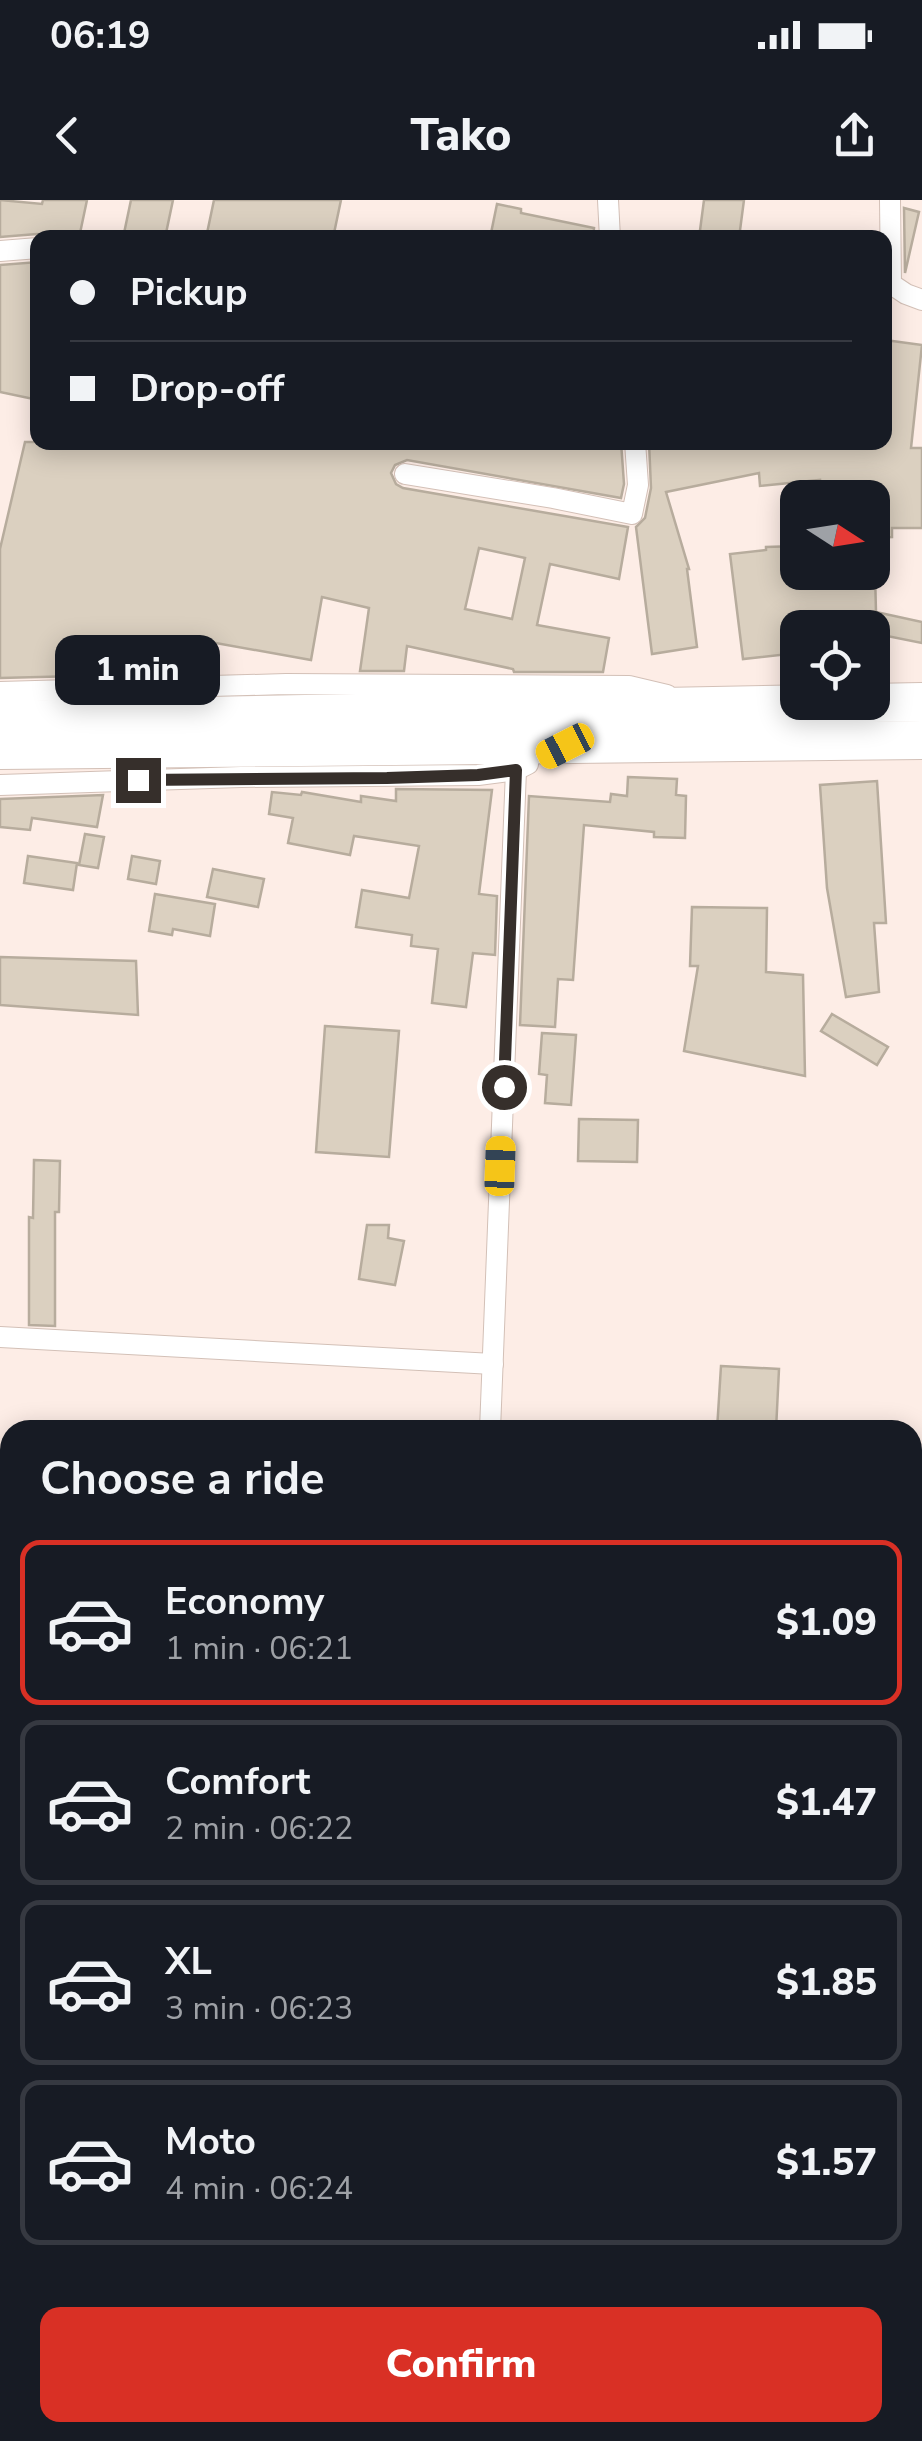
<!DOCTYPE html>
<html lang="en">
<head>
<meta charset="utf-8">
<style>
  body { margin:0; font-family:"Nunito Sans",sans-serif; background:#242831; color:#f1f3f6; height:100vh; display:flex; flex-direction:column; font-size:38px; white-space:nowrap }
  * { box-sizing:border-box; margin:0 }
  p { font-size:32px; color:#9ea1a6 }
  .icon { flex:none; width:55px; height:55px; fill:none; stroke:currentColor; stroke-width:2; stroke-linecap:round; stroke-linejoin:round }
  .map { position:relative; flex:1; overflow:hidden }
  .side { position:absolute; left:0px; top:1220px; width:922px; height:1022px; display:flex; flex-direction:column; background:#171b24; border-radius:30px 30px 0 0; box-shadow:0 5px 25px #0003 }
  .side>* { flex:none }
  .banner { position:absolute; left:30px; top:30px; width:862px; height:220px; border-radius:20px; box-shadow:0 5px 25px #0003; display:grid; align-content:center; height:220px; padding:0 40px; background:#171b24 }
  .needle { width:65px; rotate:102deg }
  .tools { position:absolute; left:780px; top:280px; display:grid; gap:20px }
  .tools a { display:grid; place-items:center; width:110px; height:110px; border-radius:20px; background:#171b24; box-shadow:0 5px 25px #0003; font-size:50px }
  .end { position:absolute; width:45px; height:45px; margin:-22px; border:12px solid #362f2b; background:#fff; box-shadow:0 0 0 5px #fff }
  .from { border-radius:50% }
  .bubble { position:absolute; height:70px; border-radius:20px; background:#171b24; box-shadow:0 5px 25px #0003; font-size:32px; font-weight:800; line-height:70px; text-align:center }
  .car { position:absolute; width:30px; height:60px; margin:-30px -15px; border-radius:12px; box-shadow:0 0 8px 2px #0007; background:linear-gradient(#f5c518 24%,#345 0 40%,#f5c518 0 76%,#345 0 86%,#f5c518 0) }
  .banner b { display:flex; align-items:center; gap:35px; height:95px; font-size:38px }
  .banner b+b { border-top:2px solid #363941 }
  .banner i { width:25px; height:25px; background:#f1f3f6 }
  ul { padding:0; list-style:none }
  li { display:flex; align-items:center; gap:30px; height:165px; margin:0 20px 15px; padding:0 20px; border:5px solid #363941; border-radius:20px }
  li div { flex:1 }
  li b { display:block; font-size:38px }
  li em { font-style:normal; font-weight:800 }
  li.selected { border-color:#d93025 }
  li>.icon { width:90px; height:90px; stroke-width:1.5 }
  h2 { padding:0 40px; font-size:45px; line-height:120px }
  .cta { display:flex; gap:20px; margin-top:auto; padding:20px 40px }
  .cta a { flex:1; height:115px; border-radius:20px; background:#d93025; color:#fff; font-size:40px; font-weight:800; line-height:115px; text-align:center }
  .status { display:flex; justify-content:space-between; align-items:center; height:70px; padding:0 50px; background:#171b24; direction:ltr }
  .status svg { height:28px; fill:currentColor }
  header { display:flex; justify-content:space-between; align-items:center; height:130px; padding:0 40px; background:#171b24; font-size:45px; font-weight:800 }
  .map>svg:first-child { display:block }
</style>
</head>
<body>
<div class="status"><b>06:19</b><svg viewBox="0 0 49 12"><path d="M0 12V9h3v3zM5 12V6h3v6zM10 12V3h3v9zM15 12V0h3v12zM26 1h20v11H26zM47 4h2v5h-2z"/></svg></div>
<header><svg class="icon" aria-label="back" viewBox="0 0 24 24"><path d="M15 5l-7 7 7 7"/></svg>Tako<svg class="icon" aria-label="share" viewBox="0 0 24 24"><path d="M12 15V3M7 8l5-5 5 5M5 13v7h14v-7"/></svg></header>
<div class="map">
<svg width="922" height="2241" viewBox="0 0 922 2241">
  <rect width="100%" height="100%" fill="#fdede6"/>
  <g fill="#dbd0c0" stroke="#b7ac9d" stroke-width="2.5" fill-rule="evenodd">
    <path d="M0 0 42 4 43 0H87L79 38 37 34 0 37Z"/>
    <path d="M131 0H173L165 38H123Z"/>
    <path d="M214 0H341L333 38H206Z"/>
    <path d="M704 0H744L739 38H699Z"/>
    <path d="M497 4 521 9V13L594 28 593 38H490Z"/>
    <path d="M904 8 919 12 905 73Z"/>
    <path d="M38 62V200L0 192V65Z"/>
    <path d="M885 140 922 145 911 248H922V328H892V337L872 338V298H820V280L760 286 759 273 666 292 689 369H687L697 447 652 454 636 327 645 318 651 288 649 242H885Z"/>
    <path d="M25 242H621L624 284 621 298 407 260 395 265 391 273 396 284 403 288 628 327 619 379 550 364 537 425 609 438 603 472H514L513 469 407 446 404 471H360L369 408 322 397 311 460 199 440 197 473 0 478V349ZM479 348 525 358 512 419 465 409Z"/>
    <path d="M798 346V372H875L876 412 922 422V443L872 433V428H798V453L743 459 730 354 766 350V347Z"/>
    <path d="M628 577 677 579 676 595 686 596 685 638 654 637V632L584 625 573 780 558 779 555 827 520 825 529 596 610 602 611 594 627 596Z"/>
    <path d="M877 581 886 723H874L879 792 846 797 827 688 820 585Z"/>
    <path d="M396 589 492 590 479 694 497 696 495 755 473 753 466 807 432 803 438 749 411 746 412 735 356 727 362 690 409 698 419 646 354 636 350 655 288 643 293 618 269 614 272 592 301 595 302 592 361 602V596L396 601Z"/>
    <path d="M103 595 97 627 32 618 30 630 0 627V599Z"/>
    <path d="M85 634 104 637 98 668 79 665Z"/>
    <path d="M28 656 77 663 73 690 24 683Z"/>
    <path d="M132 656 160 661 156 684 128 679Z"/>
    <path d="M213 669 264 679 258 707 207 697Z"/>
    <path d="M155 694 215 704 210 736 173 729 172 735 149 731Z"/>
    <path d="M692 707 767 708 766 772 803 775 805 876 684 851 698 766H690Z"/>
    <path d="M0 757 136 761 138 815 0 805Z"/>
    <path d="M832 814 888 847 877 865 821 831Z"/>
    <path d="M325 826 399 831 389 957 316 952Z"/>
    <path d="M542 833 576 835 571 905 545 903 547 875 539 874Z"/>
    <path d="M579 919 638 920 637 962 578 961Z"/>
    <path d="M34 960 60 961 59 1012H55V1126L29 1125V1017L33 1018Z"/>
    <path d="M367 1025H389L388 1038 404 1041 395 1085 359 1079Z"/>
    <path d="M721 1166 779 1169 776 1230H717Z"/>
  </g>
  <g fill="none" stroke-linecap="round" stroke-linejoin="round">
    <g stroke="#d3c0b7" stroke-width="22">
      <g id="street">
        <path d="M608 0 610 38"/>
        <path d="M890 0 891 84 906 94 922 100"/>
        <path d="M0 51 38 48"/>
        <path d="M405 274 553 298 632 314 638 285 635 242"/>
        <path d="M0 492 286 484 629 486 667 495"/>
        <path d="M0 585 241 577 478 575 516 570 528 564"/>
        <path d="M0 1137 493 1164"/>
        <path d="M490 1230 516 570"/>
        <path d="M912 1771 922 1772"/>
        <path d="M442 2241V2232"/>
      </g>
    </g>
    <g stroke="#d3c0b7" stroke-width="40">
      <g id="highway">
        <path d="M0 520 922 502"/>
        <path d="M0 550C307 545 615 546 922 540"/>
      </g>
    </g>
    <use href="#street" stroke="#fff" stroke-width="20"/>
    <use href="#highway" stroke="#fff" stroke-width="38"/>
  </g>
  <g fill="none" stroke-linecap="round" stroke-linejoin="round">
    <path stroke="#362f2b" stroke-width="12" d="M138 580 387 578 478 575 516 570 504 887"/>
  </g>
</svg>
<div class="tools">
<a><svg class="needle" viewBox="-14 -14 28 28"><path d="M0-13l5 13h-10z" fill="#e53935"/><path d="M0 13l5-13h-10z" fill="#9ea1a6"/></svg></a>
<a><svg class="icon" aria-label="locate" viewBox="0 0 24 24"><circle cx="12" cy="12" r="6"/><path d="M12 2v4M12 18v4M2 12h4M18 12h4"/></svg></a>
</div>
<i class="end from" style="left:504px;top:887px"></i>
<i class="end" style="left:138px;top:580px"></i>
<div class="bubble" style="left:55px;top:435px;width:165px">1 min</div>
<i class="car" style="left:565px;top:546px;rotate:243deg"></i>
<i class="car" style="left:500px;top:966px;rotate:2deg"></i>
<div class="banner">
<b><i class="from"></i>Pickup</b>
<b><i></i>Drop-off</b>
</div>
<section class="side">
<h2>Choose a ride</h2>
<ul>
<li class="selected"><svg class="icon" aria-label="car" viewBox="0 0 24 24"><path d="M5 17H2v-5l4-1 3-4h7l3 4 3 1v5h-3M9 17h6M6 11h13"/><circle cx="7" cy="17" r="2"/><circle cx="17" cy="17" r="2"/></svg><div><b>Economy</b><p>1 min · 06:21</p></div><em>$1.09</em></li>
<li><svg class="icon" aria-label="car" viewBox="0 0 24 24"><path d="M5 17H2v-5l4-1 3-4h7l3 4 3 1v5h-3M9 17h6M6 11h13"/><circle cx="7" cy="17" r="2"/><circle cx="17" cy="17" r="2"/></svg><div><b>Comfort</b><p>2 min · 06:22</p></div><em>$1.47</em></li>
<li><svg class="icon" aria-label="car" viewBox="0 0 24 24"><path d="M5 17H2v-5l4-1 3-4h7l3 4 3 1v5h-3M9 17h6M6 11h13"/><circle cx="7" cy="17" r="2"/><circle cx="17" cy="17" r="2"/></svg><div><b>XL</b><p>3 min · 06:23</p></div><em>$1.85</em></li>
<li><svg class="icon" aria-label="car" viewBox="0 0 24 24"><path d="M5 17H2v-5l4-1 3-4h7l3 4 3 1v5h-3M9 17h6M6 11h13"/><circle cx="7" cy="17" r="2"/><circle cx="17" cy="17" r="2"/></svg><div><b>Moto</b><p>4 min · 06:24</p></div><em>$1.57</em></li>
</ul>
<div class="cta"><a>Confirm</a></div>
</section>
</div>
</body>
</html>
